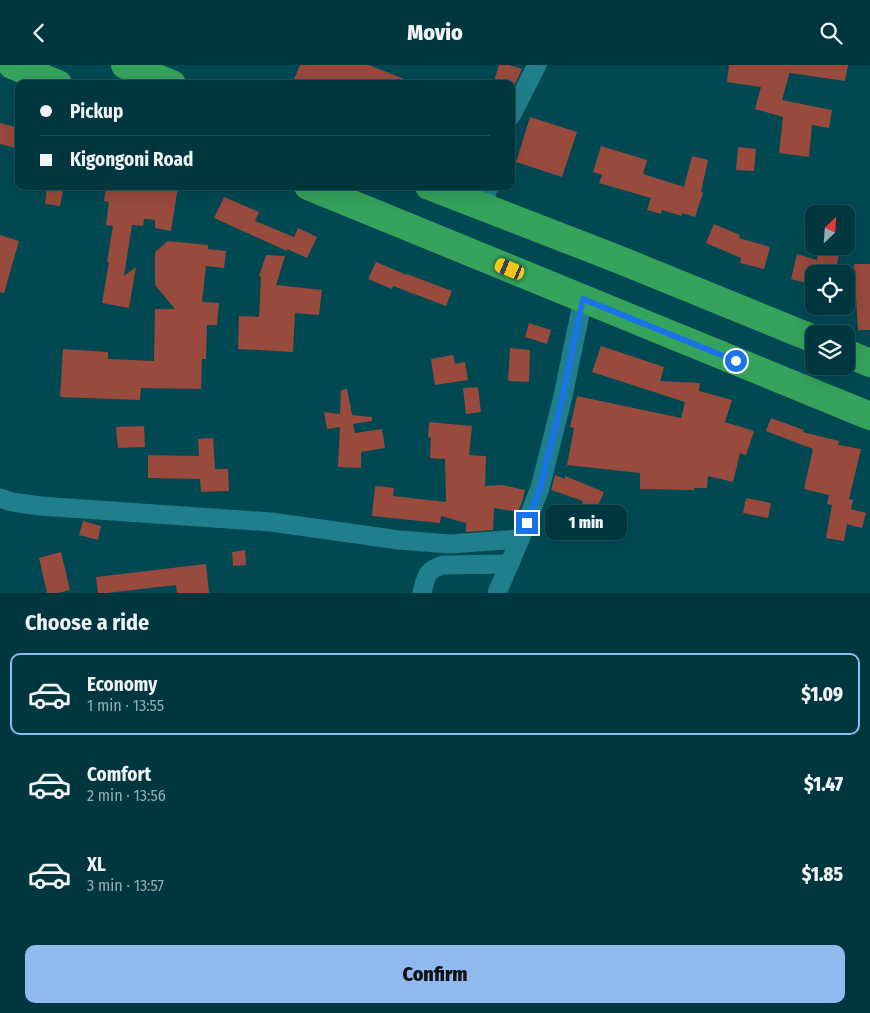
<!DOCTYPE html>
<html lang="en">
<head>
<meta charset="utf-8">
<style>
  body { margin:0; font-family:"Fira Sans Condensed",sans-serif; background:#0e4249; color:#f1f3f6; height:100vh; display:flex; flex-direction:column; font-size:19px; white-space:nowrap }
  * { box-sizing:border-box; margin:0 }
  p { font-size:16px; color:#95acb0 }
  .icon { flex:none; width:28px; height:28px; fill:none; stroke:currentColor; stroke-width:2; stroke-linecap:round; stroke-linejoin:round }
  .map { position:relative; height:528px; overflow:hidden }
  .side { display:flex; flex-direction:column; background:#00373e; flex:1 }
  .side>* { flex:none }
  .banner { position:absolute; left:15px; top:15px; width:500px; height:110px; border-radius:10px; box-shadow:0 5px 20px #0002,0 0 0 1px #225158; display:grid; align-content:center; height:110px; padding:0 25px; background:#00373e }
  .needle { width:32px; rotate:25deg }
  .buttons { position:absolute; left:805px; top:140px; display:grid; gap:10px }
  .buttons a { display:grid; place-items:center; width:50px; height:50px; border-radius:10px; background:#00373e; box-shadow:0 5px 20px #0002,0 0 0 1px #225158; font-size:25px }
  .end { position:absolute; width:22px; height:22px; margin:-11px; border:6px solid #1a73e8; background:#fff; box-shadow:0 0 0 2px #fff }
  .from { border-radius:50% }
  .bubble { position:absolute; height:35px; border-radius:10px; background:#00373e; box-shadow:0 5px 20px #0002,0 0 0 1px #225158; font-size:16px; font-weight:800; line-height:35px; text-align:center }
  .car { position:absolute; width:15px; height:30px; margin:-15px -8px; border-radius:6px; box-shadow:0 0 4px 1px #0007; background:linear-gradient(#f5c518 24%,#345 0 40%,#f5c518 0 76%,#345 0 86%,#f5c518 0) }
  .banner b { display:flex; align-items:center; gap:18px; height:48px; font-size:19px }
  .banner b+b { border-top:1px solid #225158 }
  .banner i { width:12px; height:12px; background:#f1f3f6 }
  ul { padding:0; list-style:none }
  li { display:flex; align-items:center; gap:15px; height:82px; margin:0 10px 8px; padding:0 15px; border:2px solid transparent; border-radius:10px }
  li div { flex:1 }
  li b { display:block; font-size:19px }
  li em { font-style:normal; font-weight:800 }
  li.selected { border-color:#90b9f0 }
  li>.icon { width:45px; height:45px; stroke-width:1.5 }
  h2 { padding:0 25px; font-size:22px; line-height:60px }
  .button { display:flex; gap:10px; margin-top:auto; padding:10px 25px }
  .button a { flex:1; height:58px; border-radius:10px; background:#90b9f0; color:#111; font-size:20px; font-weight:800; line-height:58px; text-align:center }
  header { display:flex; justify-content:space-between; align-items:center; height:65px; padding:0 25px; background:#00373e; font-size:22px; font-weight:800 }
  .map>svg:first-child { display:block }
</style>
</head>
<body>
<header><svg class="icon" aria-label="back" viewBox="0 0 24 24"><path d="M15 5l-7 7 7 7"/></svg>Movio<svg class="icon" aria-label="search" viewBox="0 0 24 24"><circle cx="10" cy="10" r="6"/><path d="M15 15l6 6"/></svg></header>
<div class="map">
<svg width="870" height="528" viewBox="0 0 870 528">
  <rect width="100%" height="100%" fill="#004953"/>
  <g fill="#984a3d">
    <path d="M300 0H369L414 18 292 19Z"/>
    <path d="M499 0H509L522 4 515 19H493Z"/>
    <path d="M729 0H848L845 16 790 8V6L782 35 832 45 829 63 812 60 809 92 779 88 783 52 755 44 761 22 727 17Z"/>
    <path d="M530 52 577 67 562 112 516 97Z"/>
    <path d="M0 58 19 63V84L0 79Z"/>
    <path d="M601 81 647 95 643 109 684 122 692 91 708 95 701 127 703 128 695 152 682 148V151L662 145 661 149 647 145 651 133 599 118 602 110 593 107Z"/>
    <path d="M738 82 756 84 754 106 736 105Z"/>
    <path d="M47 121H64L60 141 45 139Z"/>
    <path d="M106 121H178L171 166 155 163V155L144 154 143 161 132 160 124 211 136 202 129 243 102 238 109 197H107L113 161 106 160 109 137 104 136Z"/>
    <path d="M224 132 259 147 255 156 294 172 298 163 317 172 307 193 287 184V186L214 153Z"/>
    <path d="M714 159 740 170 739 173 770 182 764 204 740 198 741 193 706 178Z"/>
    <path d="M0 170 19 176 4 228 0 227Z"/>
    <path d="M168 176 208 180V184L226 186 224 203 206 201 202 237 219 238 217 260H207L206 294H202L201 324 141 323 140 335 60 332 63 284 108 287V294L154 296 155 244H175L155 220V187Z"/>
    <path d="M819 181H840L837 200 852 204V209H814V220L791 214 797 189 817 195Z"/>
    <path d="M266 190 285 191 276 220 322 225 319 250 295 248 293 287 238 284 239 251 259 252 261 212 259 211Z"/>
    <path d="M376 197 407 210V209L452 226 446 241 393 221 392 224 368 214Z"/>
    <path d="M854 199H870V265H858Z"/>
    <path d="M529 258 551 265 547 279 525 272Z"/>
    <path d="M601 281 664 302 660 316 700 318 699 326 732 335 725 357 754 366 746 390 740 388 733 417 708 411 707 423H694V425L640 424V408L567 400 574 363 570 362 577 331 681 353 685 337 592 307Z"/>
    <path d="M510 283 530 285 529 317 508 316Z"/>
    <path d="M453 290 455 299 465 297 468 315 435 320 431 294Z"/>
    <path d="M478 322 481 347 466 349 463 323Z"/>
    <path d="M347 324 352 350 372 352V356L353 359 355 368 382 364 385 383 361 387V403L338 402 340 362 327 364 324 347 340 349 341 325Z"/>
    <path d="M771 353 804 365 803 367 839 376 838 380 861 384 849 434 853 435 851 444 866 448 862 463 847 459 844 476 826 473 832 440 827 439 829 430 804 424 813 384 766 366Z"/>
    <path d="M429 357 472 361 469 390 486 391 485 421 502 420 525 425 523 434 518 447 494 443 493 465 466 467V458L441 451 440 458 372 451 375 421 394 423 393 431 446 437 445 394 430 393 431 373 428 372Z"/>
    <path d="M144 361 145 382 118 383 116 362Z"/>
    <path d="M213 373 215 404H228L229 426 201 427 200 414 148 413V390L199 391 198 374Z"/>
    <path d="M555 410 565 414V411L604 427 593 453 578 447 583 436 551 425Z"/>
    <path d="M746 433 771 438 768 453 743 448Z"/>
    <path d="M83 456 101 461 98 475 79 470Z"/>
    <path d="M245 485 246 500 233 501 232 487Z"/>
    <path d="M61 487 70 525 58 528H47L39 493Z"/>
    <path d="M206 499 209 528H177L176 520 107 528H98L96 512Z"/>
  </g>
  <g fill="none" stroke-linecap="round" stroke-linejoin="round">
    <g stroke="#217e8d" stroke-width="19">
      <path d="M511 51 537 0"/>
      <path d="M482 142 489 121"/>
      <path d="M0 433 12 437 40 441 271 457 399 475 450 479 520 474"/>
      <path d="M422 528C426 512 426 505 443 500L509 499"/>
      <path d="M497 528 520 474 540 423 563 331 583 234"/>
    </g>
    <g stroke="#35a35c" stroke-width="28">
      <path d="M12 0 58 19"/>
      <path d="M125 0 172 19"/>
      <path d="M308 121 870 351"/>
      <path d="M429 121 615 193 814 274"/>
      <path d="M846 288 870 298"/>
    </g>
  </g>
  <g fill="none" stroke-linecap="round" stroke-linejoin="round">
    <path stroke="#1a73e8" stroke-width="6" d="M527 458 540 423 563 331 583 234 736 296"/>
  </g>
</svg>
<div class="buttons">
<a><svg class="needle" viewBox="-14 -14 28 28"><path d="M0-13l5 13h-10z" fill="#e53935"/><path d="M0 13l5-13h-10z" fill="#95acb0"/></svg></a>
<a><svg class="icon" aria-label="locate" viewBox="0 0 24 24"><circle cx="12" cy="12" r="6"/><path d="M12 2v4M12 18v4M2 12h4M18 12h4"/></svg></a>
<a><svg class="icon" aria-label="layers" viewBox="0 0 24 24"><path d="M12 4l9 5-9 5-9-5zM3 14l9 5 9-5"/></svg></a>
</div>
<i class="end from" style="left:736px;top:296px"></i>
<i class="end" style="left:527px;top:458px"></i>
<div class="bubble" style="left:545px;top:440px;width:82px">1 min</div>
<i class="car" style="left:510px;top:204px;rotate:292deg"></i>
<div class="banner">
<b><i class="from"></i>Pickup</b>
<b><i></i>Kigongoni Road</b>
</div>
</div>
<section class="side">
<h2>Choose a ride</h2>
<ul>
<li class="selected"><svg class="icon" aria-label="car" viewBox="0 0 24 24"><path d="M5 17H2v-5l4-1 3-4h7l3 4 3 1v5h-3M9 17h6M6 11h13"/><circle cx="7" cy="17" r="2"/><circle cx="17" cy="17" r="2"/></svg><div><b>Economy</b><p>1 min · 13:55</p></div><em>$1.09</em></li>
<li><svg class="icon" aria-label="car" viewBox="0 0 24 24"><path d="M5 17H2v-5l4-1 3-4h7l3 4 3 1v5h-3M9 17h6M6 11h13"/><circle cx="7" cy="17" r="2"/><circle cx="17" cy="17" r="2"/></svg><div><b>Comfort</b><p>2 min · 13:56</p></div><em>$1.47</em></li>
<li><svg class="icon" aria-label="car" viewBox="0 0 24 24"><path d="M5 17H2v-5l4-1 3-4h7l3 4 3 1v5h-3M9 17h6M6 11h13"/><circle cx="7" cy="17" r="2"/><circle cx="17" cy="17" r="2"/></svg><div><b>XL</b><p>3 min · 13:57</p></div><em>$1.85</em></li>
</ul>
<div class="button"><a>Confirm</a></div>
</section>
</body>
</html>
